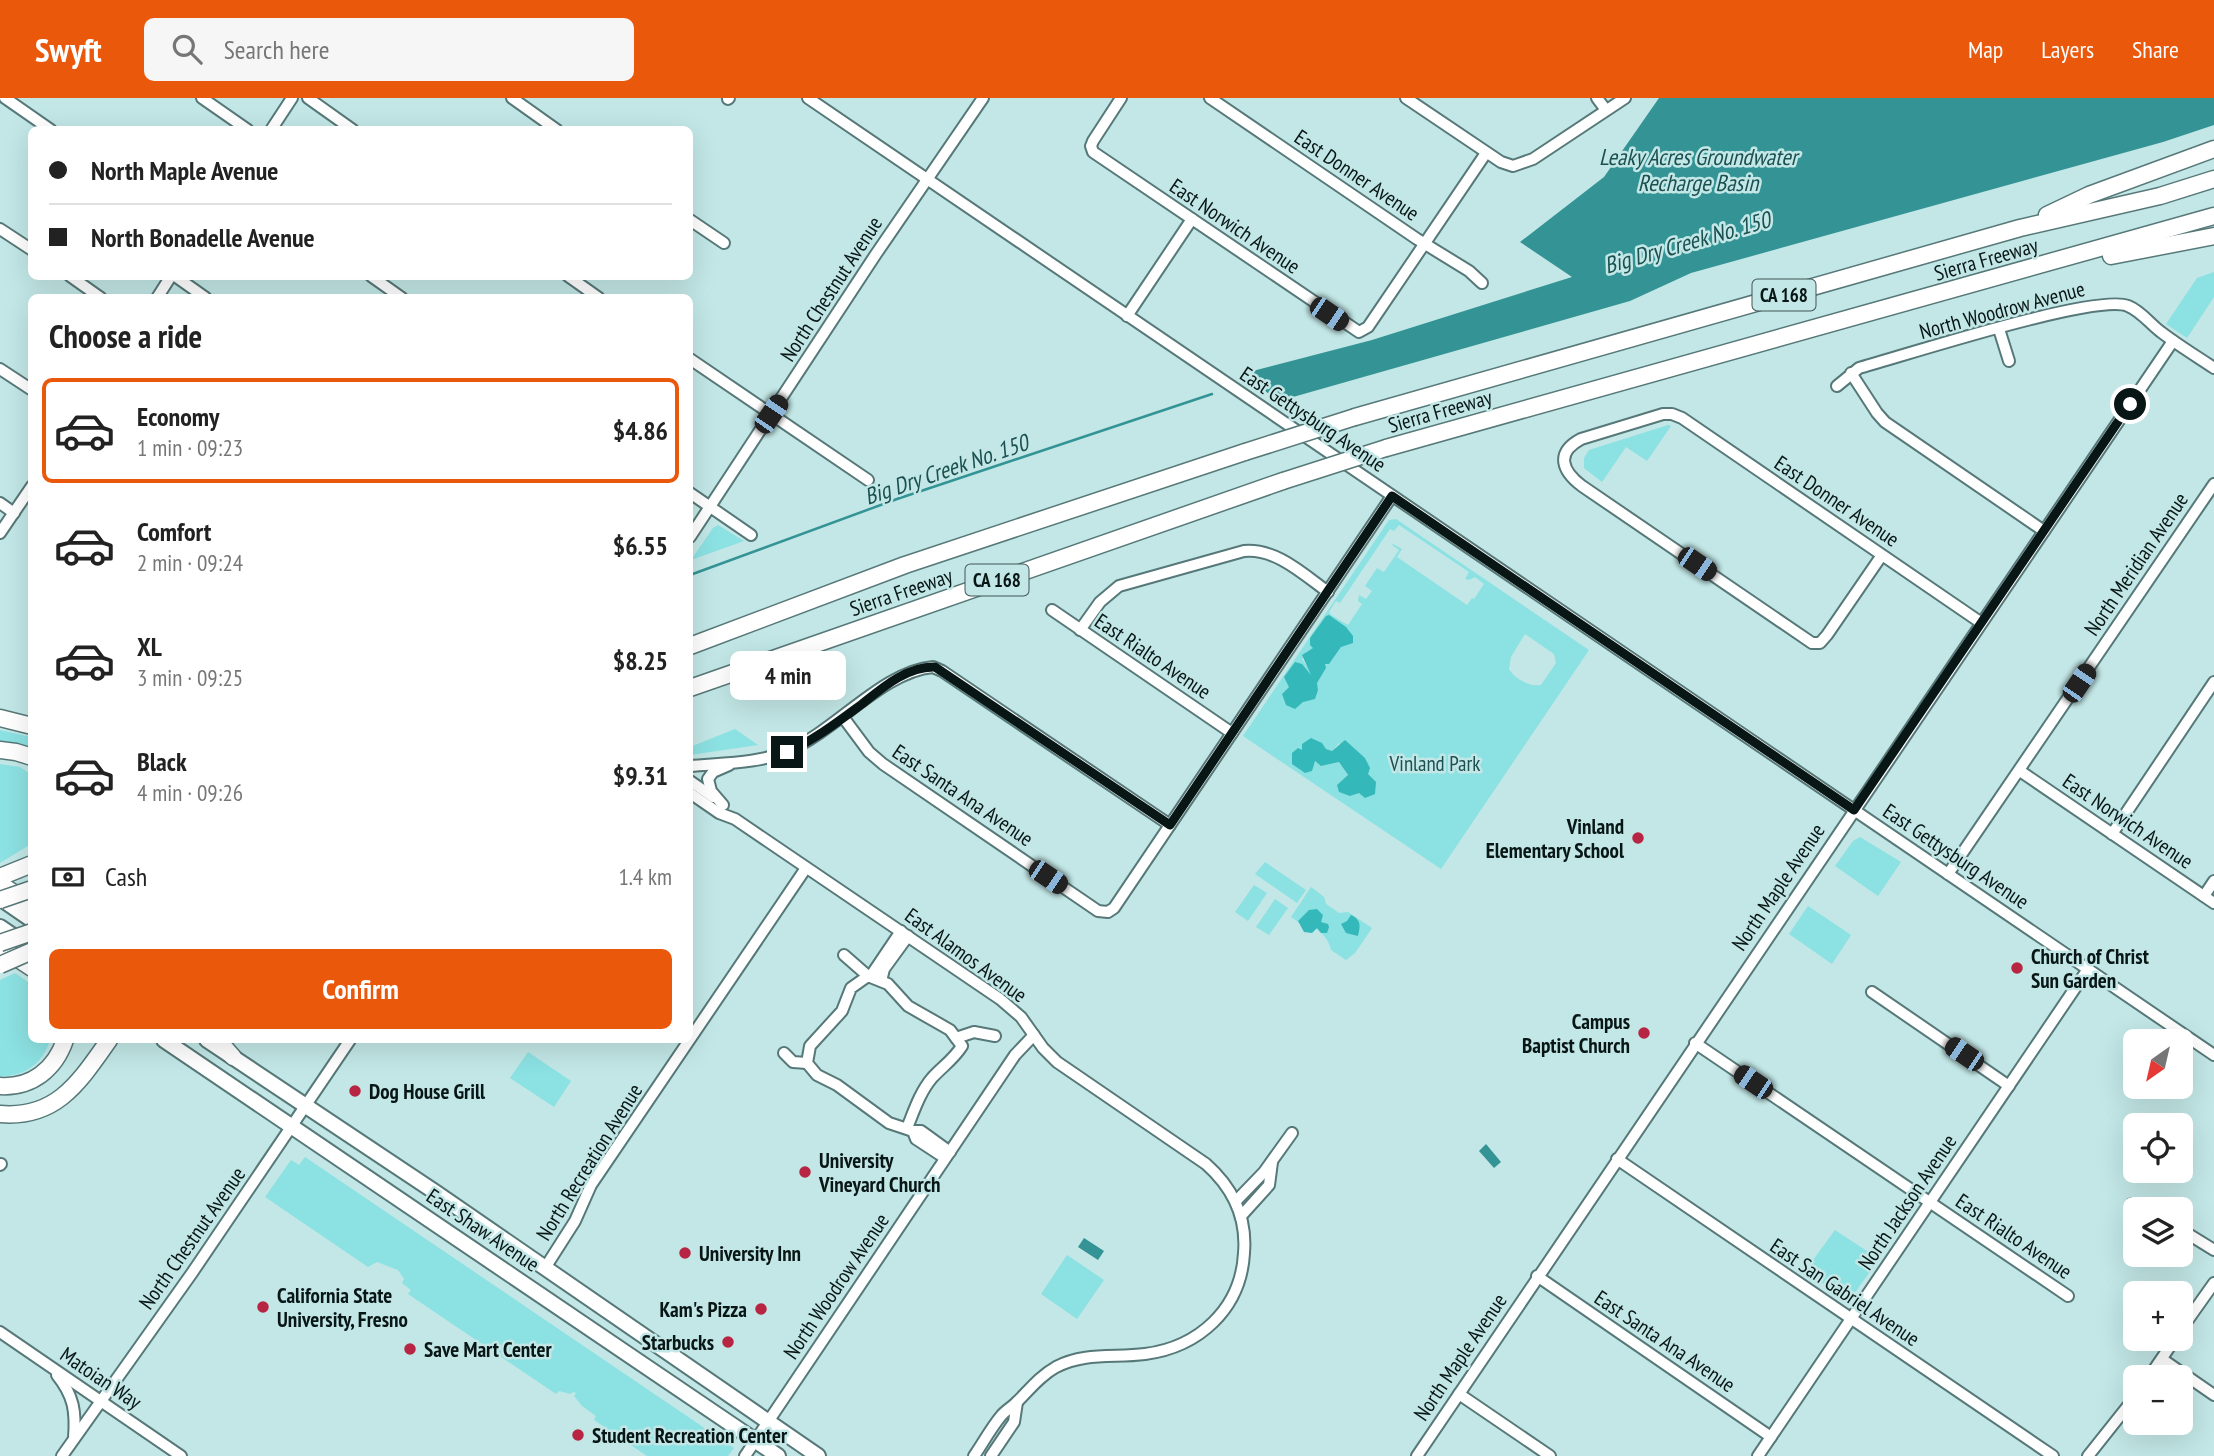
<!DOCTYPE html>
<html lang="en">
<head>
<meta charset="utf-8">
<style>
  body { margin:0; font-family:"PT Sans Narrow",sans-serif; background:#f6f6f6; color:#222; height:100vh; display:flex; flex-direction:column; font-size:26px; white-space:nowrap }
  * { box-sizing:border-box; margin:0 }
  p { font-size:23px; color:#767676 }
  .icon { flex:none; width:38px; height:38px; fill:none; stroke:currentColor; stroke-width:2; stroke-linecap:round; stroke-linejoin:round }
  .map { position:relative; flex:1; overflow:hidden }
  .details { position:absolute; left:28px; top:196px; width:665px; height:749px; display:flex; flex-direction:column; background:#fff; border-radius:10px; box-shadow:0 7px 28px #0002 }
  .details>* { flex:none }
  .top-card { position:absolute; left:28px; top:28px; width:665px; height:154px; border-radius:10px; box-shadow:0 7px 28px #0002; display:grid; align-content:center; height:154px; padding:0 21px; background:#fff }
  .needle { width:46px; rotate:214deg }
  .fabs { position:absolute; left:2123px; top:931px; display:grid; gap:14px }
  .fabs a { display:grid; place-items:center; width:70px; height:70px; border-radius:10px; background:#fff; box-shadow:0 7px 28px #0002; font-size:35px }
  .end { position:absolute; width:32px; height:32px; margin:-16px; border:9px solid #091616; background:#fff; box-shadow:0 0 0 4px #fff }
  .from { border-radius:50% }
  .bubble { position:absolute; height:49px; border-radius:10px; background:#fff; box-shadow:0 7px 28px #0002; font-size:23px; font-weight:700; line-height:49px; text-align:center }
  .car { position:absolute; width:21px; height:42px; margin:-21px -10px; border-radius:9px; box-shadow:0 0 5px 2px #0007; background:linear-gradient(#222 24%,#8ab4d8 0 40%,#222 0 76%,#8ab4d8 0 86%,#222 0) }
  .top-card b { display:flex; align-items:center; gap:24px; height:66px; font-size:26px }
  .top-card b+b { border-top:2px solid #e0e0e0 }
  .top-card i { width:18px; height:18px; background:#222 }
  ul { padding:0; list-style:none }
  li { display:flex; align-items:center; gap:21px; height:105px; margin:0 14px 10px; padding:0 7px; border:4px solid transparent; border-radius:10px }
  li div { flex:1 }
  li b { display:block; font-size:26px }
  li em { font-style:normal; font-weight:700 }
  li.active { border-color:#ea580c }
  li>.icon { width:63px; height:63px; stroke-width:1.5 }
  h2 { padding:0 21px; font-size:32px; line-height:84px }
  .pay { display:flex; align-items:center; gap:18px; height:77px; padding:0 21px; font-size:26px }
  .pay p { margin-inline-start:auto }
  .button { display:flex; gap:14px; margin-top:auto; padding:14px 21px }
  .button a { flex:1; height:80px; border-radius:10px; background:#ea580c; color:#fff; font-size:28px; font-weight:700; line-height:80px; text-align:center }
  header { display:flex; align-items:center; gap:42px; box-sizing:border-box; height:98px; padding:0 35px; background:#ea580c; color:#fff }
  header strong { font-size:33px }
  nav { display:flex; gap:38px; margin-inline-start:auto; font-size:24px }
  .search { width:490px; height:63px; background:#f6f6f6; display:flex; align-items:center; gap:18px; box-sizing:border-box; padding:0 24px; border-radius:10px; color:#767676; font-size:26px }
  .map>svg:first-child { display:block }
</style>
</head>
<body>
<header>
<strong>Swyft</strong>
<div class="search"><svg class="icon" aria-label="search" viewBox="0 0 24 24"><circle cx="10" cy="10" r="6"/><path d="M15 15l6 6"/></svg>Search here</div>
<nav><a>Map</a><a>Layers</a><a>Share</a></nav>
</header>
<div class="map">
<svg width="2214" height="1358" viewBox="0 0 2214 1358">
  <rect width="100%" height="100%" fill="#c2e7e6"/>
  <g fill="#8ce1e2" fill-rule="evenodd">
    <path d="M2214 174V199L2187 240 2166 226 2197 180Z"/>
    <path d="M1668 327 1671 328 1647 363 1626 349 1602 384 1584 370V360L1589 352Z"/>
    <path d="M1396 421 1589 552 1441 771 1243 638 1389 422ZM1399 427 1469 474 1465 481 1469 482 1475 479 1484 486 1474 501 1472 500 1467 507 1397 459 1402 451 1393 446 1392 447 1399 452 1384 474 1377 470 1365 488 1372 493 1366 501 1359 497 1358 503 1362 506 1348 527 1331 517 1329 514 1336 503 1340 505 1390 431 1394 433ZM1318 532 1341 549 1329 566H1324L1326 570 1316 585 1318 592 1282 596 1289 589 1312 576 1302 561 1306 554 1314 550ZM1525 536 1554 556 1556 565 1541 587C1530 589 1515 581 1509 571L1511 559ZM1339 645 1359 695 1339 664 1321 668 1303 653 1326 651 1332 653Z"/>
    <path d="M718 427 744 443 691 462 713 430Z"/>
    <path d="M735 631 758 647 690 657V649Z"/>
    <path d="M0 632 31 639V651L7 643H0Z"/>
    <path d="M0 666 20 669 32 677 31 746 0 765Z"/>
    <path d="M1860 739 1901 764 1878 798 1835 768 1853 743Z"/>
    <path d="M1265 764 1306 792 1297 805 1255 776Z"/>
    <path d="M1254 787 1267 795 1248 823 1235 814Z"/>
    <path d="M1311 789 1324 799 1326 806 1339 815 1348 814 1372 830 1355 855 1346 862 1331 852C1328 838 1318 832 1307 824L1304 828 1291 819Z"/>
    <path d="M1275 801 1288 810 1269 837 1256 829Z"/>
    <path d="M1808 808 1851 837 1832 866 1789 836Z"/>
    <path d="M15 875 31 886 32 942H50C43 965 25 979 0 978V882Z"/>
    <path d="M528 954 571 983 554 1009 510 980Z"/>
    <path d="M305 1059 734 1350 728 1358H647L594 1322 596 1318 582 1308 574 1298 576 1295 573 1294 571 1296 559 1293 556 1296 408 1196 411 1192 402 1185 404 1181 398 1172 377 1164 368 1169 265 1099 291 1062 299 1067Z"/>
    <path d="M1835 1132 1879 1161 1849 1203 1805 1173Z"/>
    <path d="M1067 1157 1104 1182 1077 1221 1041 1196Z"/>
  </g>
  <g fill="#35b8b9">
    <path d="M1329 517 1346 529 1353 538V545L1341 549 1329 566H1325L1326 570 1317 585 1318 592 1315 601 1303 604 1295 611 1286 607 1282 596 1289 589 1284 579 1295 564 1302 566 1311 577 1302 557 1313 550 1310 547V540L1326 518Z"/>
    <path d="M1311 640 1322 645 1326 651 1332 653 1345 642 1365 660 1370 670 1368 676 1376 684 1375 696 1365 700 1359 695 1350 698 1339 694 1337 687 1348 677 1339 664 1321 668 1315 663 1312 673 1305 675 1292 666V655L1298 650 1302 652V646Z"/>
    <path d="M1317 811 1323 817 1321 824 1328 826 1329 829 1327 835H1321L1317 830 1312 835 1304 834 1298 823 1309 812Z"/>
    <path d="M1351 817C1362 822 1360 829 1358 838L1346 835 1341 826 1347 823Z"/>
  </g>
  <g fill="#349394">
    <path d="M1659 0H2214V27L2163 44 1691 175 1630 203 1279 303 1241 276 1372 242 1572 179 1520 144 1604 79Z"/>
    <path d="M1486 1046 1501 1064 1494 1070 1479 1053Z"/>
    <path d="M1084 1140 1104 1153 1098 1162 1078 1149Z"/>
  </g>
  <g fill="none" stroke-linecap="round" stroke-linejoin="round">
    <path stroke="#349394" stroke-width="2.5" d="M690 477 897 401 1212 296"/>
    <g stroke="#577878" stroke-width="14">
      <g id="minor">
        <path d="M5 0 51 32"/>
        <path d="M202 0 248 32"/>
        <path d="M308 0 353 32"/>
        <path d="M512 0 557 32"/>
        <path d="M808 0 2214 957"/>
        <path d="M1121 0 1093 43 1091 48 1093 54 1359 234 1368 229 1486 55"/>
        <path d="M1210 0 1417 141 1469 173 1482 185"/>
        <path d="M1406 0 1501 64 1513 68 1533 61 1625 0"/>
        <path d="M1597 0 1606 12"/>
        <path d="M728 1 729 0"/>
        <path d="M271 32 292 0"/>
        <path d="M690 122 724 145"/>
        <path d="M0 131 32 152"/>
        <path d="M70 178 101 200"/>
        <path d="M175 178 206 200"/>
        <path d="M371 178 402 200"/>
        <path d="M568 178 599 200"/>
        <path d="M157 200 171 178"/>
        <path d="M1127 218 1192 121"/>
        <path d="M1999 231 2009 263"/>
        <path d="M690 261 868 382"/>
        <path d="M0 271 32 292"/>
        <path d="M1851 275 1877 315 1885 324 2044 433"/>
        <path d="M1837 288 1859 270C1903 258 2096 195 2128 208 2141 213 2150 226 2161 234 2178 247 2196 258 2214 270"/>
        <path d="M690 395 751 437"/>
        <path d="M0 405 14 415"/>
        <path d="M0 435 32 388"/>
        <path d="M690 439 876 156 983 0"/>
        <path d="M1882 457 1827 537 1820 545H1812L1582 388C1562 373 1555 355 1581 341L1663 316H1672L1682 320 1980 524"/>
        <path d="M1052 512 1232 635"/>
        <path d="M1080 532 1100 504 1119 488 1244 453C1276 450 1303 476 1328 494"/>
        <path d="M843 619 869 654 883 666 1098 813 1108 814 1114 810 1392 398"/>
        <path d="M690 668C722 665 759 666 790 652 836 632 884 573 933 569L942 573 1170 727"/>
        <path d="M2020 673 2214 805"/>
        <path d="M690 683 713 699"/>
        <path d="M690 695 719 715 735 721 1000 901 1021 919 1043 950 1057 964 1206 1066C1233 1090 1247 1119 1244 1155 1241 1211 1199 1249 1145 1256 1114 1260 1085 1254 1056 1269 1040 1278 1030 1291 1017 1304 1012 1309 1005 1313 1001 1318 991 1330 983 1345 974 1358"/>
        <path d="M723 707 711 693 708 681 713 674 729 667"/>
        <path d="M2112 736 2214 584"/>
        <path d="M1948 776 2214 386"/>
        <path d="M2204 798 2214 783"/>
        <path d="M844 857 868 878"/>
        <path d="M870 879 901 833"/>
        <path d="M881 883 884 871 908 838"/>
        <path d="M1872 894 2009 988"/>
        <path d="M956 940 974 934 995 938"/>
        <path d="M1695 945 2068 1198"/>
        <path d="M784 955 793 964 807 965"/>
        <path d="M907 1030C914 1013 920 994 932 980 942 969 954 961 962 948L950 932 908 908 888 886 868 878 851 890 842 913 810 948 807 965 817 977 837 987 889 1025 913 1033"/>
        <path d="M945 1060 916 1041 913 1033H921L950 1054"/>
        <path d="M1617 1061 2053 1358"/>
        <path d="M0 1067 1 1066"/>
        <path d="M1236 1103 1264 1074 1292 1035"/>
        <path d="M2132 1106 2142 1111"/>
        <path d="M1242 1117 1269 1087 1272 1064"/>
        <path d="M2180 1131 2214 1152"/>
        <path d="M545 1170 575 1123 591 1087 806 770"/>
        <path d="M1537 1178 1771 1339"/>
        <path d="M2180 1233 2214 1185"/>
        <path d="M0 1234 181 1358"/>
        <path d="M2162 1261 2214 1297"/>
        <path d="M57 1277C74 1298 76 1314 74 1340"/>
        <path d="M2149 1279 2175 1241"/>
        <path d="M1459 1296 1550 1358"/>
        <path d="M62 1358 192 1175 350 942"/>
        <path d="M745 1358 1015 957 1034 937"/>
        <path d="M991 1358 1014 1324 1017 1304"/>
        <path d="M1417 1358 2173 243"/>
        <path d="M1758 1358 2088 871"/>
        <path d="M2088 1358 2135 1299"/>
      </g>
    </g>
    <g stroke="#577878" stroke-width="18">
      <g id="major">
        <path d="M0 800 32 822"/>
        <path d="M0 829 22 844"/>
        <path d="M164 942 778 1358"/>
        <path d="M207 942 435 1094 818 1358"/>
      </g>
    </g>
    <g stroke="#577878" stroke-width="19">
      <g id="highway">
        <path d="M2047 117 2089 97 2214 51"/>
        <path d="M2111 158 2214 138"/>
        <path d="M1355 319 2020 130 2160 98 2214 81"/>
        <path d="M1386 350 2214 118"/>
        <path d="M690 548 905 467 1245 354"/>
        <path d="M690 590 1283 383"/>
        <path d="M0 620 32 628"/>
        <path d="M0 652 16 654 32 659"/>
        <path d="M0 779 32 766"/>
        <path d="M0 786 32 807"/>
        <path d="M0 849 32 870"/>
        <path d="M218 942 233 959"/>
        <path d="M0 988C32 990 55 971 65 942"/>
        <path d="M0 1016C57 1021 80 983 109 942"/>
      </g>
    </g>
    <use href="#minor" stroke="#fff" stroke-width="10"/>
    <use href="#major" stroke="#fff" stroke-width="14"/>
    <use href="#highway" stroke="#fff" stroke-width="16"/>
    <g stroke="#577878" stroke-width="19" stroke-linecap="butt">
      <g id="highway-bridge">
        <path d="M1245 354 1355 319"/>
        <path d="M1283 383 1386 350"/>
        <path d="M0 802 32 791"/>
        <path d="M0 845 32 834"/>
        <path d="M0 867 32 853"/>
      </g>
    </g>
    <use href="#highway-bridge" stroke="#fff" stroke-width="16"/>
  </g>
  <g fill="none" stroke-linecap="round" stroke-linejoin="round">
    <path stroke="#091616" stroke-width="9" d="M787 654C813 643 839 623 862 606 882 590 907 568 935 569L1170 727 1392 398 1854 712 2130 306"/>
  </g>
  <g fill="#b72542" stroke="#c2e7e6" stroke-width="2.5">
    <circle cx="1638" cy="740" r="7"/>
    <circle cx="2017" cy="870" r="7"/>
    <circle cx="1644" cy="935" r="7"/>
    <circle cx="355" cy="993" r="7"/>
    <circle cx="805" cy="1074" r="7"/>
    <circle cx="685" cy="1155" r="7"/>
    <circle cx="263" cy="1209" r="7"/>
    <circle cx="761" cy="1211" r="7"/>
    <circle cx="728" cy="1244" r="7"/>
    <circle cx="410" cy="1251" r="7"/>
    <circle cx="578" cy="1337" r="7"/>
  </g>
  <g text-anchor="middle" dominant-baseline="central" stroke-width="5" stroke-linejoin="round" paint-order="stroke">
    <g fill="#c2e7e6" stroke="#405554" stroke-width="2">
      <rect x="1752.5" y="181.5" width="63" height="31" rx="5"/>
      <rect x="965.5" y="466.5" width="63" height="31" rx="5"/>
    </g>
    <g font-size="19" font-weight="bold" fill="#091616">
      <text x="1784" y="197">CA 168</text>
      <text x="997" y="482">CA 168</text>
    </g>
    <g font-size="21" fill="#091616" stroke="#c2e7e6">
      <text transform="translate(1357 77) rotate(34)">East Donner Avenue</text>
      <text transform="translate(1235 128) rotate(34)">East Norwich Avenue</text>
      <text transform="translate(1986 161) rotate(-16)">Sierra Freeway</text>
      <text transform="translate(831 191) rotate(-57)">North Chestnut Avenue</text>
      <text transform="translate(2002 212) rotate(-15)">North Woodrow Avenue</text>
      <text transform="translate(1440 313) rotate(-16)">Sierra Freeway</text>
      <text transform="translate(1313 321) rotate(34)">East Gettysburg Avenue</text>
      <text transform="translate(1837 403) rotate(34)">East Donner Avenue</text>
      <text transform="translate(2136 466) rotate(-56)">North Meridian Avenue</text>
      <text transform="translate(901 494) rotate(-19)">Sierra Freeway</text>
      <text transform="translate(1153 558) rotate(34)">East Rialto Avenue</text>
      <text transform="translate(963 697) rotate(34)">East Santa Ana Avenue</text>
      <text transform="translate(2128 723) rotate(34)">East Norwich Avenue</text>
      <text transform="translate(1956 758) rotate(34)">East Gettysburg Avenue</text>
      <text transform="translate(1778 789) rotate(-56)">North Maple Avenue</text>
      <text transform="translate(966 857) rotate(36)">East Alamos Avenue</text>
      <text transform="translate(589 1064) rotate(-58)">North Recreation Avenue</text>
      <text transform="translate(1907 1104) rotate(-56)">North Jackson Avenue</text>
      <text transform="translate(483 1132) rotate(34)">East Shaw Avenue</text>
      <text transform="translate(2014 1138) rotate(34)">East Rialto Avenue</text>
      <text transform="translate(192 1140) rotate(-55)">North Chestnut Avenue</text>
      <text transform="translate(836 1188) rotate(-56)">North Woodrow Avenue</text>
      <text transform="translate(1845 1194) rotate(34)">East San Gabriel Avenue</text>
      <text transform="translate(1665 1243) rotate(34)">East Santa Ana Avenue</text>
      <text transform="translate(1460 1259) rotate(-56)">North Maple Avenue</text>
      <text transform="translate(101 1280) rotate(34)">Matoian Way</text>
    </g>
    <g font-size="21" fill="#1c5152" stroke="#c2e7e6">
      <text x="1435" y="665">Vinland Park</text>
    </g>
    <g font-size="21" font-weight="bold" fill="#091616" stroke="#c2e7e6" text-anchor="start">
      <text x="1624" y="728" text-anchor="end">Vinland<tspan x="1624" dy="24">Elementary School</tspan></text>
      <text x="2031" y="858">Church of Christ<tspan x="2031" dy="24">Sun Garden</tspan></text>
      <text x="1630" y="923" text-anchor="end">Campus<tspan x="1630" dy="24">Baptist Church</tspan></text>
      <text x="369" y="993">Dog House Grill</text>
      <text x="819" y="1062">University<tspan x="819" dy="24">Vineyard Church</tspan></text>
      <text x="699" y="1155">University Inn</text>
      <text x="277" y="1197">California State<tspan x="277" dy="24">University, Fresno</tspan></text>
      <text x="747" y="1211" text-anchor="end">Kam's Pizza</text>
      <text x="714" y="1244" text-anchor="end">Starbucks</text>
      <text x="424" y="1251">Save Mart Center</text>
      <text x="592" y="1337">Student Recreation Center</text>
    </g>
    <g font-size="23" font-style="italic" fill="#1a5050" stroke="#c2e7e6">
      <text x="1698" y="58">Leaky Acres Groundwater<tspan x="1698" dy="26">Recharge Basin</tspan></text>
      <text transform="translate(1687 144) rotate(-16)">Big Dry Creek No. 150</text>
      <text transform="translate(946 371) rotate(-19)">Big Dry Creek No. 150</text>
    </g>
  </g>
</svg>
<div class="fabs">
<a><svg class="needle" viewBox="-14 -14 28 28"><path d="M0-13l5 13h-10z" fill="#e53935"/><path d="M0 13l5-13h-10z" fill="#767676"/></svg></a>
<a><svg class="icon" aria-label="locate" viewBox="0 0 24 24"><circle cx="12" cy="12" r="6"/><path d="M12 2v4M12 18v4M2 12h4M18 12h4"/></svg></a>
<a><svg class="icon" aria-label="layers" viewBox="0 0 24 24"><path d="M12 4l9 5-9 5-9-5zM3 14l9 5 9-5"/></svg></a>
<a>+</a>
<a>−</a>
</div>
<i class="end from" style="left:2130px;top:306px"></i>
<i class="end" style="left:787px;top:654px"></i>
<div class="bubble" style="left:730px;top:553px;width:116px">4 min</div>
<i class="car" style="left:1329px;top:216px;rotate:124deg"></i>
<i class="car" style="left:771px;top:316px;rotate:34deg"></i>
<i class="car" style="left:1697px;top:466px;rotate:124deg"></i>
<i class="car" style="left:2079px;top:585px;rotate:34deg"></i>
<i class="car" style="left:1048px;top:779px;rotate:124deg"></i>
<i class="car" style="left:1964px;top:956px;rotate:304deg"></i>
<i class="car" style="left:1753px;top:984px;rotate:304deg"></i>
<div class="top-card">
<b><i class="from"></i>North Maple Avenue</b>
<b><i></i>North Bonadelle Avenue</b>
</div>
<section class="details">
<h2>Choose a ride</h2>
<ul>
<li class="active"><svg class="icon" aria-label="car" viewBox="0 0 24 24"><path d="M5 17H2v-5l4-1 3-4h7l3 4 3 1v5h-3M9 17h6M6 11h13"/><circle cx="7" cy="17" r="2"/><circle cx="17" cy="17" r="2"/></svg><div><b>Economy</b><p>1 min · 09:23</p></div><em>$4.86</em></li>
<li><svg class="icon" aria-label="car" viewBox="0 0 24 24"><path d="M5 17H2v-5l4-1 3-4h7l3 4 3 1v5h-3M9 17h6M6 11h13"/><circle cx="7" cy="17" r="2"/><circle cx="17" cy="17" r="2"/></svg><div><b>Comfort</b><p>2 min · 09:24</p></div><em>$6.55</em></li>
<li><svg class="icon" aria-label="car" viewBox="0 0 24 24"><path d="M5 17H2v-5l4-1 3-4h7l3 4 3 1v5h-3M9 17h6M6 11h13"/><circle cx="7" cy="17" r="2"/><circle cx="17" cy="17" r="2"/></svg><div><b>XL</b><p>3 min · 09:25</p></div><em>$8.25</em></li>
<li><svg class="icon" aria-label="car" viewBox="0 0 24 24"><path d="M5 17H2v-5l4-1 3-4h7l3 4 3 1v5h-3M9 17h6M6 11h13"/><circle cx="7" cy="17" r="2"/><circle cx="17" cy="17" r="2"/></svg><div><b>Black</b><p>4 min · 09:26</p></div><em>$9.31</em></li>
</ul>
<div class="pay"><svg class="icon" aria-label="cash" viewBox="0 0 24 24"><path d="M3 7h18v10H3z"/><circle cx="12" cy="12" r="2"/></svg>Cash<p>1.4 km</p></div>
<div class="button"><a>Confirm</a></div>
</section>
</div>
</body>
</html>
